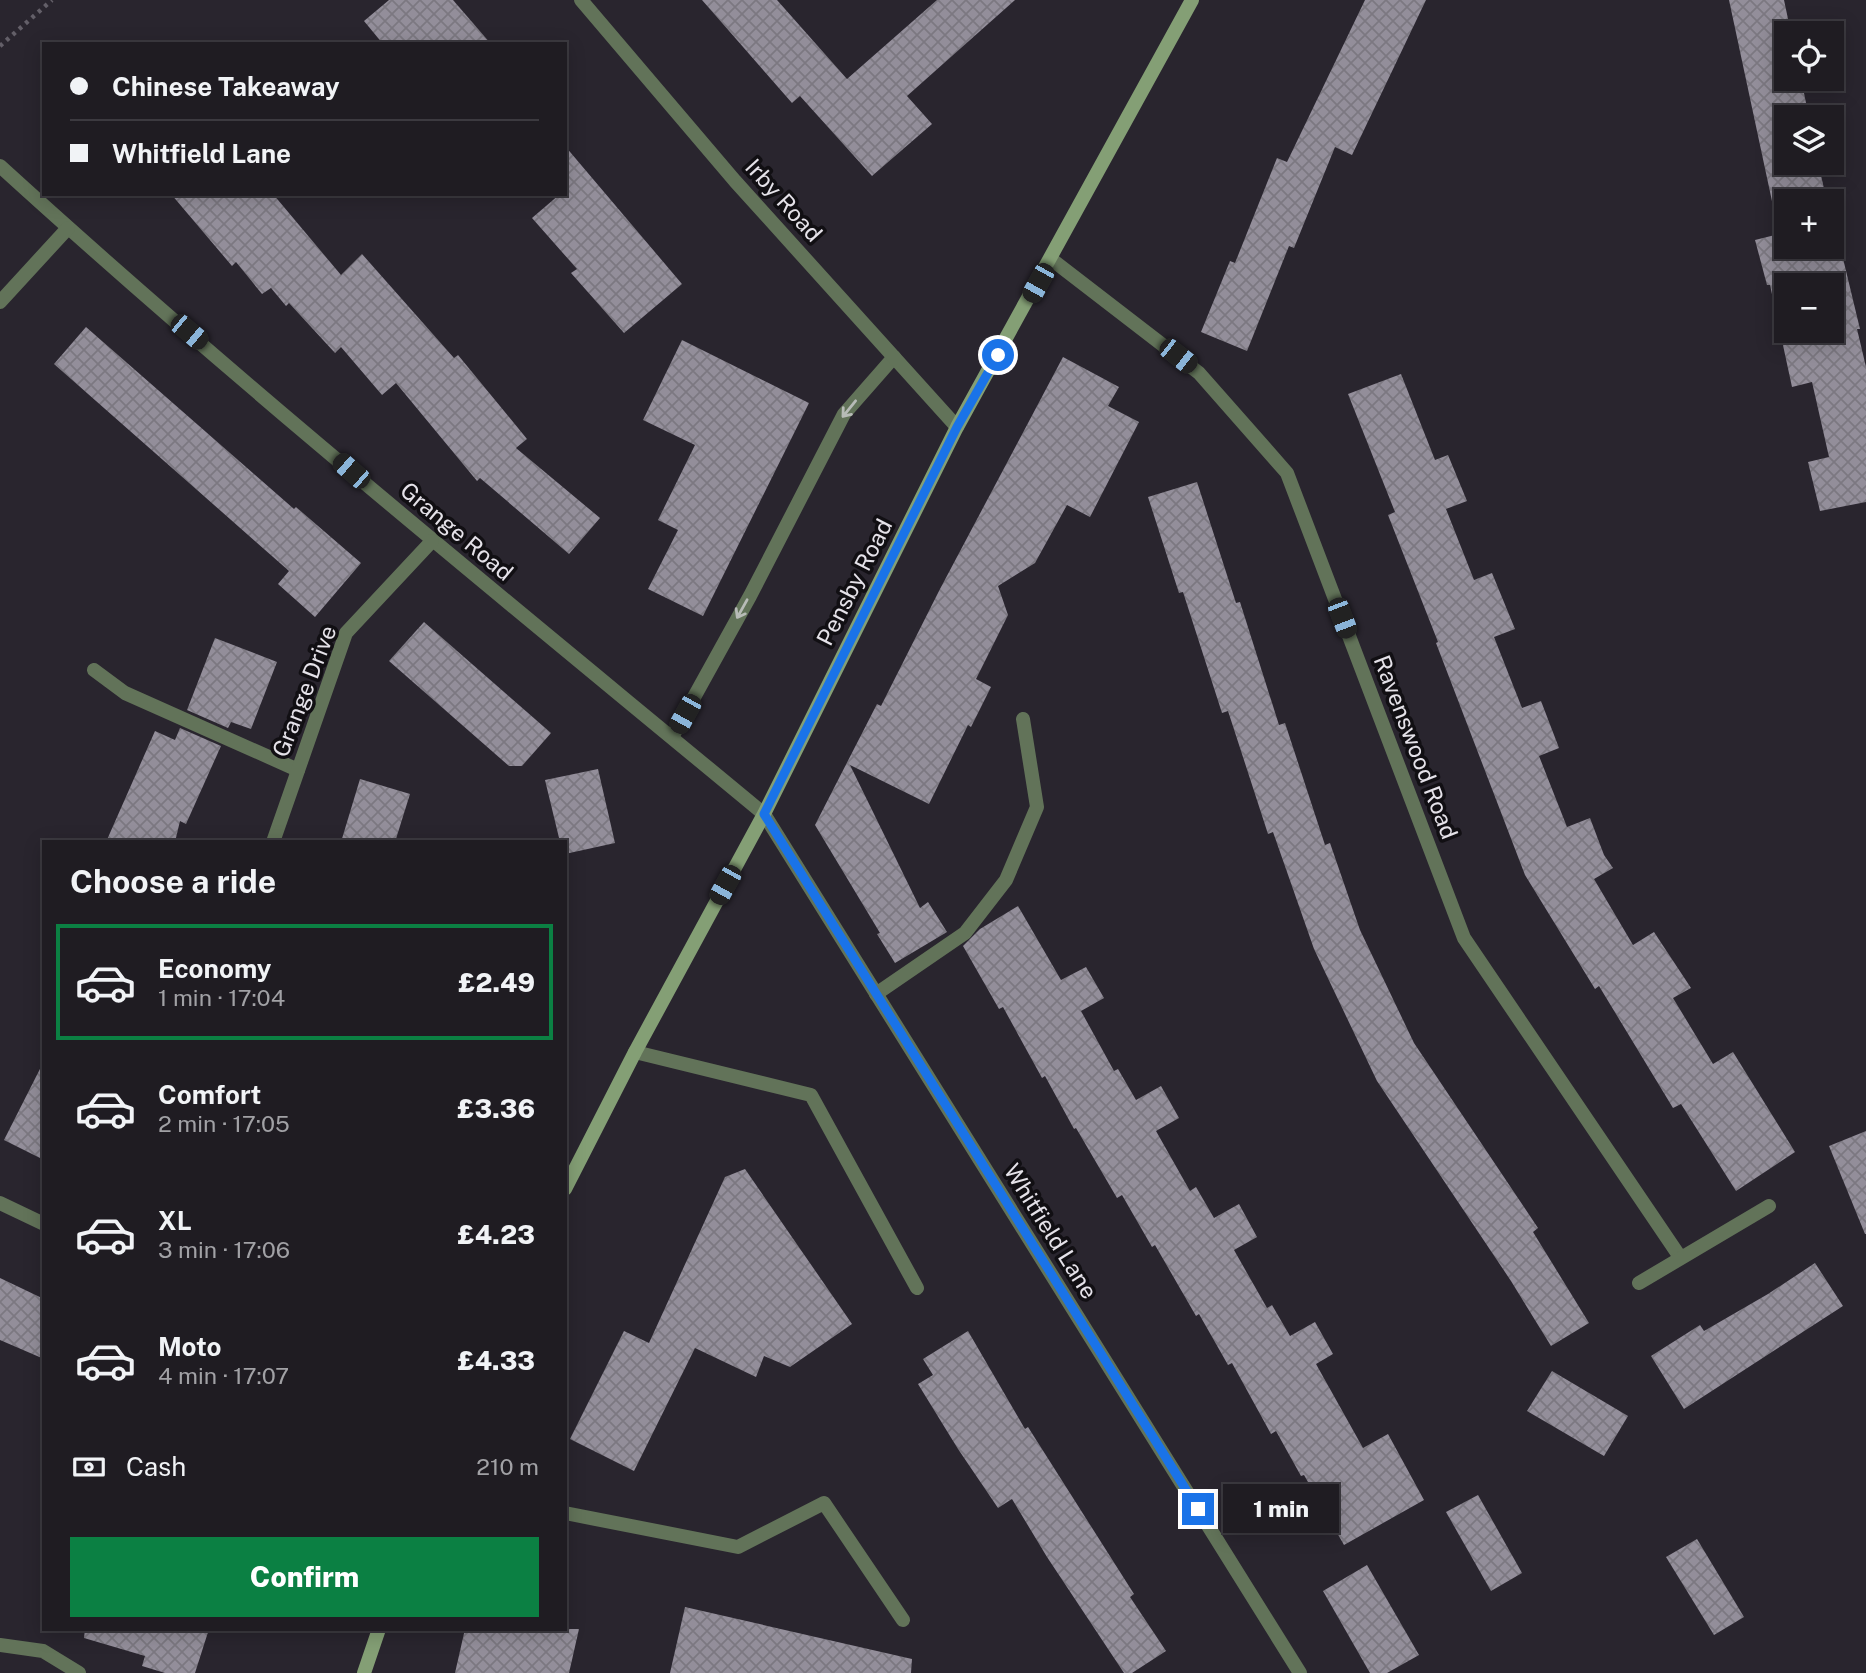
<!DOCTYPE html>
<html lang="en">
<head>
<meta charset="utf-8">
<style>
  body { margin:0; font-family:"Public Sans",sans-serif; background:#27252a; color:#f1f3f6; height:100vh; display:flex; flex-direction:column; font-size:26px; white-space:nowrap }
  * { box-sizing:border-box; margin:0 }
  p { font-size:23px; color:#a1a1a5 }
  .icon { flex:none; width:38px; height:38px; fill:none; stroke:currentColor; stroke-width:2; stroke-linecap:round; stroke-linejoin:round }
  .map { position:relative; flex:1; overflow:hidden }
  .sheet { position:absolute; left:42px; top:840px; width:525px; height:791px; display:flex; flex-direction:column; background:#1f1c22; border-radius:0px; box-shadow:0 4px 18px #0003,0 0 0 2px #3c3a40 }
  .sheet>* { flex:none }
  .hud { position:absolute; left:42px; top:42px; width:525px; height:154px; border-radius:0px; box-shadow:0 4px 18px #0003,0 0 0 2px #3c3a40; display:grid; align-content:center; height:154px; padding:0 28px; background:#1f1c22 }
  .fabs { position:absolute; left:1774px; top:21px; display:grid; gap:14px }
  .fabs a { display:grid; place-items:center; width:70px; height:70px; border-radius:0px; background:#1f1c22; box-shadow:0 4px 18px #0003,0 0 0 2px #3c3a40; font-size:35px }
  .end { position:absolute; width:32px; height:32px; margin:-16px; border:9px solid #1a73e8; background:#fff; box-shadow:0 0 0 4px #fff }
  .from { border-radius:50% }
  .bubble { position:absolute; height:49px; border-radius:0px; background:#1f1c22; box-shadow:0 4px 18px #0003,0 0 0 2px #3c3a40; font-size:23px; font-weight:800; line-height:49px; text-align:center }
  .car { position:absolute; width:21px; height:42px; margin:-21px -10px; border-radius:9px; box-shadow:0 0 5px 2px #0007; background:linear-gradient(#222 24%,#8ab4d8 0 40%,#222 0 76%,#8ab4d8 0 86%,#222 0) }
  .hud b { display:flex; align-items:center; gap:24px; height:66px; font-size:26px }
  .hud b+b { border-top:2px solid #3c3a40 }
  .hud i { width:18px; height:18px; background:#f1f3f6 }
  ul { padding:0; list-style:none }
  li { display:flex; align-items:center; gap:21px; height:116px; margin:0 14px 10px; padding:0 14px; border:4px solid transparent; border-radius:0px }
  li div { flex:1 }
  li b { display:block; font-size:26px }
  li em { font-style:normal; font-weight:800 }
  li.active { border-color:#0b8043 }
  li>.icon { width:63px; height:63px; stroke-width:1.5 }
  h2 { padding:0 28px; font-size:32px; line-height:84px }
  .pay { display:flex; align-items:center; gap:18px; height:77px; padding:0 28px; font-size:26px }
  .pay p { margin-inline-start:auto }
  .action { display:flex; gap:14px; margin-top:auto; padding:14px 28px }
  .action a { flex:1; height:80px; border-radius:0px; background:#0b8043; color:#fff; font-size:28px; font-weight:800; line-height:80px; text-align:center }
  .map>svg:first-child { display:block }
</style>
</head>
<body>
<div class="map">
<svg width="1866" height="1673" viewBox="0 0 1866 1673">
  <defs>
    <pattern id="building-cross-hatch" width="8" height="8" patternUnits="userSpaceOnUse" patternTransform="scale(1.75)"><rect width="8" height="8" fill="#938e9a"/><path d="M0 0l8 8M0 8l8-8" fill="none" stroke="#7c7881"/></pattern>
  </defs>
  <rect width="100%" height="100%" fill="#29252e"/>
  <g fill="url(#building-cross-hatch)" fill-rule="evenodd">
    <path d="M389 0H453L491 44H383L364 21Z"/>
    <path d="M702 0H777L847 79 937 0H1015L907 96 932 124 872 176 800 96 792 103Z"/>
    <path d="M1365 0H1426L1352 155 1335 147 1294 248 1289 246 1247 351 1201 332 1230 261 1235 263 1277 158 1287 162Z"/>
    <path d="M1729 0H1784L1791 33H1787V79H1801L1809 117H1787V163H1818L1827 201H1787V247H1832V222L1834 221 1860 329H1857L1866 367V502L1820 511 1808 462 1829 457 1812 382 1792 387 1770 285H1767L1755 240 1779 234ZM1787 285H1832V331H1787Z"/>
    <path d="M565 146 682 284 624 333 571 273 577 269 532 218 560 194H565Z"/>
    <path d="M171 194H273L341 275 362 254 454 358 458 355 527 439 516 448 600 518 569 554 480 478 477 481 396 383 382 395 341 347 335 353 289 303 286 306 271 288 262 294 236 262 232 266Z"/>
    <path d="M86 327 294 509 296 507 361 563 315 617 278 584 289 571 54 364Z"/>
    <path d="M682 340 809 403 703 616 648 589 678 530 658 520 695 445 643 420Z"/>
    <path d="M1063 357 1119 387 1108 406 1139 422 1090 517 1067 505 1035 563 998 586 1008 615 976 679 991 687 971 727 968 725 929 804 850 765 920 908 928 902 947 932 895 963 877 934 880 933 815 825 877 704 881 706 940 589Z"/>
    <path d="M1401 374 1435 460 1448 455 1467 501 1446 509 1474 580 1492 573 1515 629 1494 637 1522 708 1541 701 1559 748 1539 756 1567 827 1590 818 1604 855 1613 868 1594 879 1633 945 1654 932 1691 988 1673 998 1713 1064 1733 1052 1795 1152 1736 1191 1681 1104 1673 1108 1599 986 1595 989 1525 875 1436 643 1438 642 1388 515 1395 512 1348 394Z"/>
    <path d="M1197 482 1236 603 1240 602 1279 725 1285 723 1325 845 1330 843 1360 930 1414 1043 1538 1228 1533 1232 1589 1323 1551 1346 1511 1281 1377 1081 1314 949 1273 832 1268 834 1228 711 1222 713 1183 592 1179 593 1148 497Z"/>
    <path d="M424 622 551 733 522 766H509L389 661Z"/>
    <path d="M215 638 277 662 251 729 231 722 228 728 187 710Z"/>
    <path d="M180 728 221 746 186 824 180 821 175 842H106L155 731 175 740Z"/>
    <path d="M598 769 615 843 565 854V842H560L545 780Z"/>
    <path d="M360 779 410 794 395 842H341Z"/>
    <path d="M1018 906 1061 980 1086 967 1104 998 1081 1011 1114 1071 1118 1069 1136 1100 1161 1086 1179 1118 1156 1131 1190 1191 1196 1187 1214 1218 1239 1204 1257 1237 1234 1250 1267 1308 1272 1305 1290 1336 1315 1322 1333 1354 1316 1364 1363 1448 1388 1434 1424 1500 1344 1545 1304 1475 1301 1476 1276 1431 1271 1434 1232 1363 1228 1365 1199 1314 1196 1316 1155 1245 1152 1247 1122 1195 1117 1198 1076 1128 1074 1129 1045 1076 1042 1078 1003 1007 999 1009 963 946 980 929Z"/>
    <path d="M44 1061V1160L4 1140Z"/>
    <path d="M1866 1131V1234H1865L1829 1146Z"/>
    <path d="M745 1169 852 1324 790 1367 764 1356 756 1377 695 1348 634 1471 570 1439 624 1331 649 1343 725 1177Z"/>
    <path d="M1815 1263 1843 1306 1684 1409 1651 1356 1700 1325 1704 1331 1768 1294Z"/>
    <path d="M0 1278 44 1299V1359L0 1340Z"/>
    <path d="M968 1331 1025 1429 1028 1427 1134 1594 1130 1597 1166 1651 1132 1673H1124L1047 1557 1012 1499 998 1508 958 1449 918 1384 933 1375 923 1359Z"/>
    <path d="M1552 1371 1628 1416 1604 1456 1527 1411Z"/>
    <path d="M1478 1495 1522 1573 1491 1591 1446 1512Z"/>
    <path d="M1697 1539 1744 1617 1714 1635 1666 1557Z"/>
    <path d="M1367 1565 1419 1655 1387 1673H1370L1323 1591Z"/>
    <path d="M685 1607 912 1659 911 1673H670Z"/>
    <path d="M85 1629H209L195 1673H165L142 1666 145 1656 84 1638Z"/>
    <path d="M465 1629H579L569 1673H455Z"/>
  </g>
  <g fill="none" stroke-linecap="round" stroke-linejoin="round">
    <path stroke="#635f68" stroke-width="4.5" stroke-dasharray="3.5 5" stroke-linecap="butt" d="M0 46 52 0"/>
    <g stroke="#627359" stroke-width="14">
      <path d="M94 670 125 693 298 770"/>
      <path d="M672 737 750 596 844 414 894 357"/>
      <path d="M876 994 965 933 1006 880 1037 807 1023 719"/>
      <path d="M635 1052 811 1095 917 1288"/>
    </g>
    <g stroke="#627359" stroke-width="14">
      <path d="M0 166C247 391 507 601 764 814"/>
      <path d="M1051 259 1199 373 1287 473 1464 938 1680 1257"/>
      <path d="M0 302 68 228"/>
      <path d="M273 842 346 633 432 541"/>
      <path d="M0 1203 44 1224"/>
      <path d="M1639 1283 1769 1206"/>
      <path d="M565 1513 738 1547 824 1503 903 1620"/>
      <path d="M0 1645 43 1651 79 1673"/>
    </g>
    <g stroke="#627359" stroke-width="14">
      <path d="M581 0 735 181 957 427"/>
      <path d="M764 814 1300 1673"/>
    </g>
    <g stroke="#849f75" stroke-width="14">
      <path d="M565 1189 635 1052 764 814 957 427 1192 0"/>
      <path d="M364 1673 379 1629"/>
    </g>
  </g>
  <defs><path id="oneway-shaft" d="M-6 0H5M1.5-3L5.5 0L1.5 3" fill="none" stroke-width="1.6" stroke-linecap="round" stroke-linejoin="round" transform="scale(1.75)"/></defs>
  <g stroke="#b7bbb7">
    <use href="#oneway-shaft" transform="translate(849 409) rotate(129)"/>
    <use href="#oneway-shaft" transform="translate(742 609) rotate(119)"/>
  </g>
  <g fill="none" stroke-linecap="round" stroke-linejoin="round">
    <path stroke="#1a73e8" stroke-width="9" d="M998 355 957 427 764 814 1198 1509"/>
  </g>
  <g text-anchor="middle" dominant-baseline="central" stroke-width="7" stroke-linejoin="round" paint-order="stroke">
    <g font-size="23" fill="#e5e2e9" stroke="#110f13">
      <text transform="translate(784 200) rotate(48)">Irby Road</text>
      <text transform="translate(457 531) rotate(40)">Grange Road</text>
      <text transform="translate(854 582) rotate(-63)">Pensby Road</text>
      <text transform="translate(304 691) rotate(-69)">Grange Drive</text>
      <text transform="translate(1416 747) rotate(69)">Ravenswood Road</text>
      <text transform="translate(1051 1231) rotate(58)">Whitfield Lane</text>
    </g>
  </g>
</svg>
<div class="fabs">
<a><svg class="icon" aria-label="locate" viewBox="0 0 24 24"><circle cx="12" cy="12" r="6"/><path d="M12 2v4M12 18v4M2 12h4M18 12h4"/></svg></a>
<a><svg class="icon" aria-label="layers" viewBox="0 0 24 24"><path d="M12 4l9 5-9 5-9-5zM3 14l9 5 9-5"/></svg></a>
<a>+</a>
<a>−</a>
</div>
<i class="end from" style="left:998px;top:355px"></i>
<i class="end" style="left:1198px;top:1509px"></i>
<div class="bubble" style="left:1223px;top:1484px;width:116px">1 min</div>
<i class="car" style="left:1038px;top:283px;rotate:209deg"></i>
<i class="car" style="left:189px;top:332px;rotate:130deg"></i>
<i class="car" style="left:1178px;top:356px;rotate:128deg"></i>
<i class="car" style="left:351px;top:471px;rotate:311deg"></i>
<i class="car" style="left:1342px;top:618px;rotate:159deg"></i>
<i class="car" style="left:685px;top:714px;rotate:209deg"></i>
<i class="car" style="left:725px;top:885px;rotate:209deg"></i>
<div class="hud">
<b><i class="from"></i>Chinese Takeaway</b>
<b><i></i>Whitfield Lane</b>
</div>
<section class="sheet">
<h2>Choose a ride</h2>
<ul>
<li class="active"><svg class="icon" aria-label="car" viewBox="0 0 24 24"><path d="M5 17H2v-5l4-1 3-4h7l3 4 3 1v5h-3M9 17h6M6 11h13"/><circle cx="7" cy="17" r="2"/><circle cx="17" cy="17" r="2"/></svg><div><b>Economy</b><p>1 min · 17:04</p></div><em>£2.49</em></li>
<li><svg class="icon" aria-label="car" viewBox="0 0 24 24"><path d="M5 17H2v-5l4-1 3-4h7l3 4 3 1v5h-3M9 17h6M6 11h13"/><circle cx="7" cy="17" r="2"/><circle cx="17" cy="17" r="2"/></svg><div><b>Comfort</b><p>2 min · 17:05</p></div><em>£3.36</em></li>
<li><svg class="icon" aria-label="car" viewBox="0 0 24 24"><path d="M5 17H2v-5l4-1 3-4h7l3 4 3 1v5h-3M9 17h6M6 11h13"/><circle cx="7" cy="17" r="2"/><circle cx="17" cy="17" r="2"/></svg><div><b>XL</b><p>3 min · 17:06</p></div><em>£4.23</em></li>
<li><svg class="icon" aria-label="car" viewBox="0 0 24 24"><path d="M5 17H2v-5l4-1 3-4h7l3 4 3 1v5h-3M9 17h6M6 11h13"/><circle cx="7" cy="17" r="2"/><circle cx="17" cy="17" r="2"/></svg><div><b>Moto</b><p>4 min · 17:07</p></div><em>£4.33</em></li>
</ul>
<div class="pay"><svg class="icon" aria-label="cash" viewBox="0 0 24 24"><path d="M3 7h18v10H3z"/><circle cx="12" cy="12" r="2"/></svg>Cash<p>210 m</p></div>
<div class="action"><a>Confirm</a></div>
</section>
</div>
</body>
</html>
